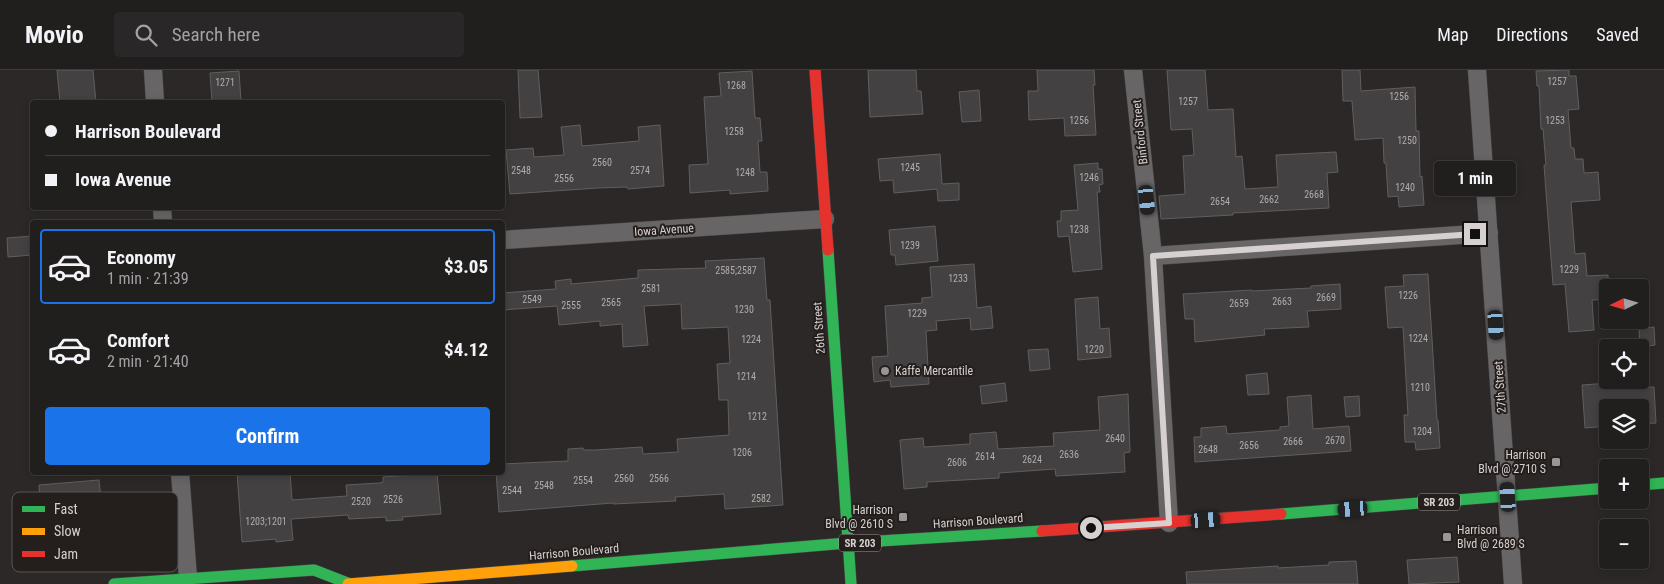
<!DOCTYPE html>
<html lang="en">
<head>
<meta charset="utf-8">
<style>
  body { margin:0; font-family:"Roboto Condensed",sans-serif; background:#292727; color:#f1f3f6; height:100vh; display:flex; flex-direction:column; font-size:19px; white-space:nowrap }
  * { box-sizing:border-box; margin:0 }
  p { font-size:16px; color:#a2a2a4 }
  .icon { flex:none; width:28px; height:28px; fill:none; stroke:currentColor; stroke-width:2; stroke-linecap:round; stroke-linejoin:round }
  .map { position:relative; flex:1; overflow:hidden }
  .drawer { position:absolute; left:30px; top:150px; width:475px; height:255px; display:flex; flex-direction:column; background:#211e1e; border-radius:5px; box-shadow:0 2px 8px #0003,0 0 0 1px #3e3c3c }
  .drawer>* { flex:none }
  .banner { position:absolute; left:30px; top:30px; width:475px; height:110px; border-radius:5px; box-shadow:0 2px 8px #0003,0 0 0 1px #3e3c3c; display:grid; align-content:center; height:110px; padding:0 15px; background:#211e1e }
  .needle { width:32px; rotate:265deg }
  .fabs { position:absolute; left:1599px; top:209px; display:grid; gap:10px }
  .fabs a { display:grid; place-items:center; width:50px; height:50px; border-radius:5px; background:#211e1e; box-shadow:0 2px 8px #0003,0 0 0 1px #3e3c3c; font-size:25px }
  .end { position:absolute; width:22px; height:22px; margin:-11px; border:6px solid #d6d1d0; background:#111; box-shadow:0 0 0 2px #111 }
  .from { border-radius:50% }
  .bubble { position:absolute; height:35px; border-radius:5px; background:#211e1e; box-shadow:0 2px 8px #0003,0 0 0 1px #3e3c3c; font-size:16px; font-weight:700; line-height:35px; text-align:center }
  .car { position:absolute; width:15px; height:30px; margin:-15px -8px; border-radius:6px; box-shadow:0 0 4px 1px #0007; background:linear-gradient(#222 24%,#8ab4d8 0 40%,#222 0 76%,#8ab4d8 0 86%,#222 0) }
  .banner b { display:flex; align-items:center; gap:18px; height:48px; font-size:19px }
  .banner b+b { border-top:1px solid #3e3c3c }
  .banner i { width:12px; height:12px; background:#f1f3f6 }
  ul { padding:9px 0 0; list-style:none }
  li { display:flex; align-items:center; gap:15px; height:75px; margin:0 10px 8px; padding:0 5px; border:2px solid transparent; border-radius:5px }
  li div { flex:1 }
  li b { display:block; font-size:19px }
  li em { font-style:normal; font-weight:700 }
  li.selected { border-color:#1a73e8 }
  li>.icon { width:45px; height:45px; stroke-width:1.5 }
  .action { display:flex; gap:10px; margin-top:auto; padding:10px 15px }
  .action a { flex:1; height:58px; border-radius:5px; background:#1a73e8; color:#fff; font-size:20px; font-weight:700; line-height:58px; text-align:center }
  header { display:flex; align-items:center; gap:30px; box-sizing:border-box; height:70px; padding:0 25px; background:#211e1e; border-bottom:1px solid #3e3c3c }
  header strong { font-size:24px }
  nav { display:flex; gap:28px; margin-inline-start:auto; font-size:18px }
  .search { width:350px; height:45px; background:#292727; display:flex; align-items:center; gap:12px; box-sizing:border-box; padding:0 18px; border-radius:5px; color:#a2a2a4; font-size:19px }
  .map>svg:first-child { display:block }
</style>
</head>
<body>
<header>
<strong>Movio</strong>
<div class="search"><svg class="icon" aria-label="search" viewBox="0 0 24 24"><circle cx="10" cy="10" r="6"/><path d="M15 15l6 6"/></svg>Search here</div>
<nav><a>Map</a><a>Directions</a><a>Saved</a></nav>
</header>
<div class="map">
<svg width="1664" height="514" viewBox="0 0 1664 514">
  <rect width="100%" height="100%" fill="#2c2828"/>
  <g fill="#444142" stroke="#615e5e">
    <path d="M57 0H93L96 32H60Z"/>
    <path d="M518 0H538L542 47 520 48Z"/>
    <path d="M868 0H916L917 21H921L923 44 870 47Z"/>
    <path d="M1037 0H1094L1095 15H1093L1096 65 1065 66 1064 48 1029 50 1028 21H1038Z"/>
    <path d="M1167 0H1205L1208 40 1233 39 1236 87 1242 86 1245 119 1278 117 1276 85 1336 82 1338 102 1327 103 1329 138 1233 143V145L1161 149 1159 126 1185 124 1183 86 1194 85 1192 59 1171 60Z"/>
    <path d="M1342 0H1360L1361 21 1415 17 1416 61H1419L1420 107 1422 106 1424 135 1399 137 1398 126 1388 127 1386 93H1384L1383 68 1355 70 1352 31H1343Z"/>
    <path d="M1569 0V6H1576L1579 39 1568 40 1571 78H1574L1575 89H1583L1584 103 1598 102 1600 130 1571 132 1575 184 1585 183 1587 206 1608 205V229L1592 230 1594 260 1569 262 1565 214 1553 215 1544 95H1546L1543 59H1541L1539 16H1537L1536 1Z"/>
    <path d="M239 1 241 32H212L210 3Z"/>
    <path d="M752 1 755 48H760L762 71H758L760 102H767L768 121 730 124V120L690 123 689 95 708 94 704 27 721 26 719 3Z"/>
    <path d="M979 20 981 51 962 52 959 22Z"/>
    <path d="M580 55 582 76 639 71 638 57 660 55 664 116 628 119 627 117 598 118 510 124 506 80 533 78 534 87 564 85 561 57Z"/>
    <path d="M940 84 942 114 959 113V130L938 131 937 119 894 123 893 110 880 111 878 89Z"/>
    <path d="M1098 93V99H1102L1103 114 1099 115 1100 122H1097L1102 199 1073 202 1069 166 1058 167 1057 151H1061V141L1078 140 1074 95Z"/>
    <path d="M935 156 938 191 896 195 895 185H891L889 160Z"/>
    <path d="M32 166V185L8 187 7 168Z"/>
    <path d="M764 188 767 230H770L783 435 725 439 724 424 675 427 676 431 613 434V433L499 442 496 402H502V394L568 391V379L583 378 584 380H595L642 377 643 384 678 382 677 369 729 365 728 330H719L717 294 730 293 728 257 682 259 681 234 644 236 648 275 623 277 622 254 600 256V251L559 255 557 236 502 240V223L556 219 555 211 571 209V214L638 208V200L706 198 705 191Z"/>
    <path d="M974 194 977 238 991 236 993 258 971 260 970 248 936 251 937 260 926 261 929 314 891 317 890 310 874 312 872 287 888 286 885 236 922 233V228L932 227 930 197Z"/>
    <path d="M1428 204 1437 350H1438L1440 378 1416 380 1415 372H1405L1404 345H1408L1403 257 1388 258 1385 217 1404 216 1403 205Z"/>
    <path d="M1340 214 1341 239 1307 241 1309 257 1264 259 1265 265 1195 272 1194 249H1185L1183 224 1252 220V221L1311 218V216Z"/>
    <path d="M1098 227 1100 259 1109 258 1111 287 1078 290 1075 229Z"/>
    <path d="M1654 257 1655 275 1640 277 1639 259Z"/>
    <path d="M1048 279 1050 299 1030 301 1028 280Z"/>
    <path d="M1267 303 1269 324 1248 325 1246 305Z"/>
    <path d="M1005 313 1007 331 982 334 980 316Z"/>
    <path d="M1610 313V319L1654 317 1656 353 1640 354V338H1608V356L1585 358 1582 315Z"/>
    <path d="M1128 324 1130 382 1124 383 1125 402 1056 406 1055 399 999 403V408L927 412V417L904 419 900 370 923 368 924 377 970 374V364L996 362 998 379 1054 376 1053 363 1100 360 1098 327Z"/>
    <path d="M1311 325 1313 359 1349 356 1351 381 1195 392 1194 367H1201V358L1226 356 1227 364 1280 360V357L1289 356 1287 327Z"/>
    <path d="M1359 326 1360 346 1346 347 1344 327Z"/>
    <path d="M237 402H290L292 430 347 426 346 415 380 413 383 412V407L437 403 441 444 402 447 403 450 386 451V447L349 449 348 445 291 449 293 470 276 472V469L242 472Z"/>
    <path d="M99 410 102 439 86 441 88 480 68 482 65 442 41 445 39 415Z"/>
    <path d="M1457 487 1459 512 1409 514 1407 490Z"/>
    <path d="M1356 491 1358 514H1187L1186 502 1278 496V498L1329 495V492Z"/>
  </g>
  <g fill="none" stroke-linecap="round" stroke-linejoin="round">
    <g stroke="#464444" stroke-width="19">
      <g id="street">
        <path d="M153 0 155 32"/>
        <path d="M1133 0 1153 186 1169 453"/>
        <path d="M1477 0 1513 514"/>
        <path d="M162 138 163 152"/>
        <path d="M502 170 825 149"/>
        <path d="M1153 186 1489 163"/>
        <path d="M180 402 188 508"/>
      </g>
    </g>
    <g stroke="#464444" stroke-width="12">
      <g id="fast">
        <path d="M828 180 851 514"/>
        <path d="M1640 415 1664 413"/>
        <path d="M1281 444 1608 418"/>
        <path d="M572 496 847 473 1042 461"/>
        <path d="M114 514 314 500 350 514"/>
      </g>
    </g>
    <g stroke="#464444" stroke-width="12">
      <path id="slow" d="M348 514 572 496"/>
    </g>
    <g stroke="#464444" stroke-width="12">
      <g id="jam">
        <path d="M815 0 828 180"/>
        <path d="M1042 461 1281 444"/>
      </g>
    </g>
    <use href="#street" stroke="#676565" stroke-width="18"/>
    <use href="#fast" stroke="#30b455" stroke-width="11"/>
    <use href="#slow" stroke="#ff9f0a" stroke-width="11"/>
    <use href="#jam" stroke="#e5322d" stroke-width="11"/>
  </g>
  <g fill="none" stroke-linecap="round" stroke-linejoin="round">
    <path stroke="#d6d1d0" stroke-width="6" d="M1091 458 1169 453 1153 186 1475 164"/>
  </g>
  <g fill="#9a9695" stroke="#241e1c" stroke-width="2">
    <circle cx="885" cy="301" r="5"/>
    <rect x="1551" y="387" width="10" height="10" rx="2.5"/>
    <rect x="898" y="442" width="10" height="10" rx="2.5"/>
    <rect x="1442" y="462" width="10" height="10" rx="2.5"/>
  </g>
  <g text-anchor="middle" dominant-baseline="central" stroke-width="4" stroke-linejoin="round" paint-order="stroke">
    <g font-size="10" fill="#b2adac">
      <text x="1557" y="11">1257</text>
      <text x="225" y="12">1271</text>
      <text x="736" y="15">1268</text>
      <text x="1399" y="26">1256</text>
      <text x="1188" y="31">1257</text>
      <text x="1079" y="50">1256</text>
      <text x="1555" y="50">1253</text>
      <text x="734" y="61">1258</text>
      <text x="1407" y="70">1250</text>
      <text x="602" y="92">2560</text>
      <text x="910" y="97">1245</text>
      <text x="521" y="100">2548</text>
      <text x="640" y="100">2574</text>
      <text x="745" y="102">1248</text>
      <text x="1089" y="107">1246</text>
      <text x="564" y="108">2556</text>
      <text x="1405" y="117">1240</text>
      <text x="1314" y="124">2668</text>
      <text x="1269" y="129">2662</text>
      <text x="1220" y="131">2654</text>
      <text x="1079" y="159">1238</text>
      <text x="910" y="175">1239</text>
      <text x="1569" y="199">1229</text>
      <text x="736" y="200">2585;2587</text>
      <text x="958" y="208">1233</text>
      <text x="651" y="218">2581</text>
      <text x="1408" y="225">1226</text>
      <text x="1326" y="227">2669</text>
      <text x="532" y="229">2549</text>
      <text x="1282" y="231">2663</text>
      <text x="611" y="232">2565</text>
      <text x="1239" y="233">2659</text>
      <text x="571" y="235">2555</text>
      <text x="744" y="239">1230</text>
      <text x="917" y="243">1229</text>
      <text x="1418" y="268">1224</text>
      <text x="751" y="269">1224</text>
      <text x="1094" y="279">1220</text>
      <text x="746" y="306">1214</text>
      <text x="1420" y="317">1210</text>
      <text x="757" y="346">1212</text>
      <text x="1422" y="361">1204</text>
      <text x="1115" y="368">2640</text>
      <text x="1335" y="370">2670</text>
      <text x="1293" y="371">2666</text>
      <text x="1249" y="375">2656</text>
      <text x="1208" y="379">2648</text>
      <text x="742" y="382">1206</text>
      <text x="1069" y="384">2636</text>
      <text x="985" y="386">2614</text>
      <text x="1032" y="389">2624</text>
      <text x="957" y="392">2606</text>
      <text x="624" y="408">2560</text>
      <text x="659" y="408">2566</text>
      <text x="583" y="410">2554</text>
      <text x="544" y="415">2548</text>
      <text x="512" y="420">2544</text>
      <text x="761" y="428">2582</text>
      <text x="393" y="429">2526</text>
      <text x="361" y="431">2520</text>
      <text x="266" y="451">1203;1201</text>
    </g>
    <g fill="#241e1c" stroke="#a19b9a" stroke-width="1">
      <rect x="1418" y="423.5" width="42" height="17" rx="4"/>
      <rect x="839" y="464.5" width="42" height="17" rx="4"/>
    </g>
    <g font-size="11" font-weight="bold" fill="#d6d1d0">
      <text x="1439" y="432">SR 203</text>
      <text x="860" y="473">SR 203</text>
    </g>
    <g font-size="12" fill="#d6d1d0" stroke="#241e1c">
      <text transform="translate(1140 62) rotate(-96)">Binford Street</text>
      <text transform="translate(664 160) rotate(-4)">Iowa Avenue</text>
      <text transform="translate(819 258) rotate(-94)">26th Street</text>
      <text transform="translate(1500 317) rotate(-94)">27th Street</text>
      <text transform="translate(978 451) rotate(-4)">Harrison Boulevard</text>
      <text transform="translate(574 482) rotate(-5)">Harrison Boulevard</text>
    </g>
    <g font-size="12" fill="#d6d1d0" stroke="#241e1c" text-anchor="start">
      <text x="895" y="301">Kaffe Mercantile</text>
      <text x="1546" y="385" text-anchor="end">Harrison<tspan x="1546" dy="14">Blvd @ 2710 S</tspan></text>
      <text x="893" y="440" text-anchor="end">Harrison<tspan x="893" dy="14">Blvd @ 2610 S</tspan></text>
      <text x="1457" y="460">Harrison<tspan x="1457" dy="14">Blvd @ 2689 S</tspan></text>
    </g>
  </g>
  <rect x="12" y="422" width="166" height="80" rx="8" fill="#241e1c" stroke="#595452" stroke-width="1"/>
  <rect x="22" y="436" width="23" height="6" fill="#30b455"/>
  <rect x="22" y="458" width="23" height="7" fill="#ff9f0a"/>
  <rect x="22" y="481" width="23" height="6" fill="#e5322d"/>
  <g font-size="14" fill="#d6d1d0">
    <text x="54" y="444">Fast</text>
    <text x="54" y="466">Slow</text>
    <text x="54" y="489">Jam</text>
  </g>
</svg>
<div class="fabs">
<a><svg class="needle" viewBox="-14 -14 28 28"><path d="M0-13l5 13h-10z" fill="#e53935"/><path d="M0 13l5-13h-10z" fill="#a2a2a4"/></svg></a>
<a><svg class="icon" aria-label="locate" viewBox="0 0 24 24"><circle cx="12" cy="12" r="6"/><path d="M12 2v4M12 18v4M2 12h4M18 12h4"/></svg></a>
<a><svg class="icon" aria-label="layers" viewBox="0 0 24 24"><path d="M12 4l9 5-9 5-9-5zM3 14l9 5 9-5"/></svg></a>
<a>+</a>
<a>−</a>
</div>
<i class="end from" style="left:1091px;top:458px"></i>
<i class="end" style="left:1475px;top:164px"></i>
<div class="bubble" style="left:1434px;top:91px;width:82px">1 min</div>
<i class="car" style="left:1147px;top:130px;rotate:174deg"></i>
<i class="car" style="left:1496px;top:255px;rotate:176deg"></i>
<i class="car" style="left:1508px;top:427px;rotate:356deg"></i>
<i class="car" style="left:1353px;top:439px;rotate:266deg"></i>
<i class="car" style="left:1206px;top:450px;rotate:86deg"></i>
<div class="banner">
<b><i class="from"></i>Harrison Boulevard</b>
<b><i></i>Iowa Avenue</b>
</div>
<section class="drawer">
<ul>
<li class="selected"><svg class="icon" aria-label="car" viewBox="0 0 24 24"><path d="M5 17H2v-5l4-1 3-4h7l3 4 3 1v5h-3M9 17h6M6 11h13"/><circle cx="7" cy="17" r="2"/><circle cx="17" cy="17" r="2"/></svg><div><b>Economy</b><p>1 min · 21:39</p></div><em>$3.05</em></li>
<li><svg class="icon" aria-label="car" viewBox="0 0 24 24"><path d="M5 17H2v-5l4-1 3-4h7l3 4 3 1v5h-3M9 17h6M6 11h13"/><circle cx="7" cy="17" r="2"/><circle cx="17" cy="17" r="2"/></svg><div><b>Comfort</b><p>2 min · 21:40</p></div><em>$4.12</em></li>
</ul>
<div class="action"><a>Confirm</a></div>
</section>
</div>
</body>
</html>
